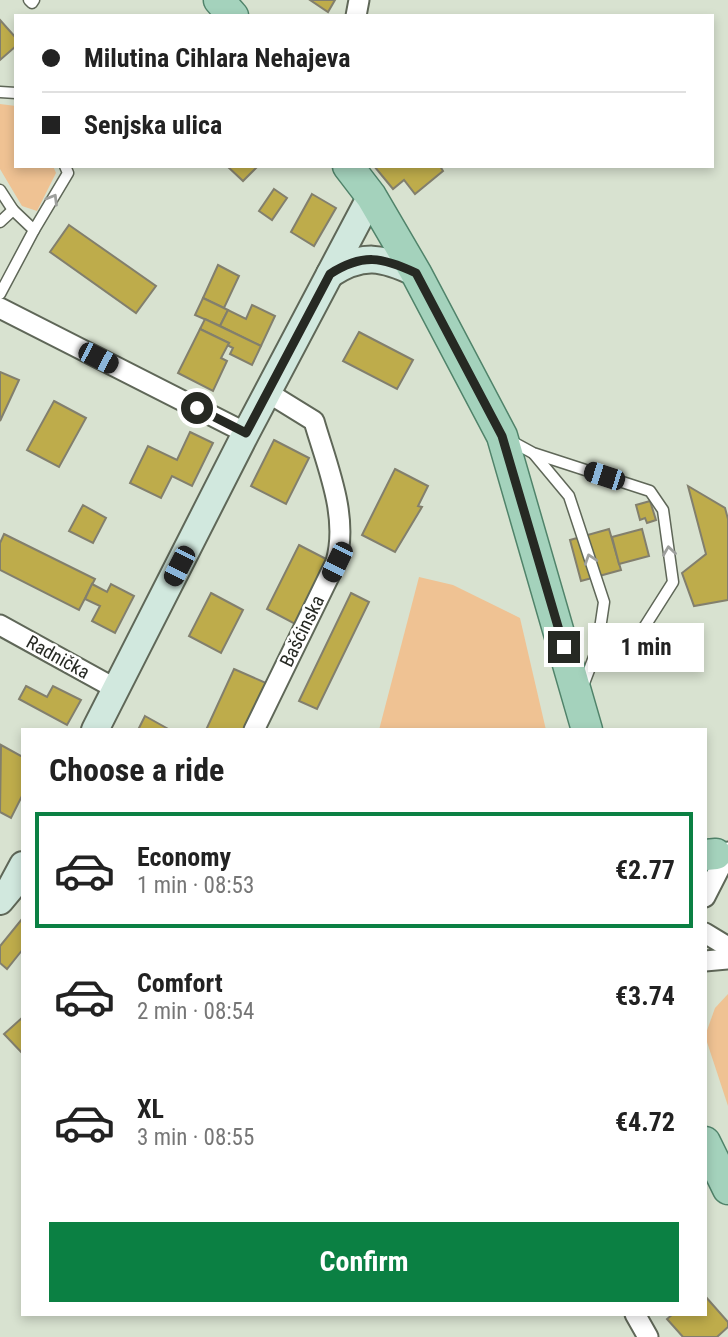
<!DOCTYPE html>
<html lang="en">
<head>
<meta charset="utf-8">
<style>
  body { margin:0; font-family:"Roboto Condensed",sans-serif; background:#f6f6f6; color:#222; height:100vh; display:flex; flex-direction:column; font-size:26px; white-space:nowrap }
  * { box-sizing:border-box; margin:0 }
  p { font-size:23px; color:#767676 }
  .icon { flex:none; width:38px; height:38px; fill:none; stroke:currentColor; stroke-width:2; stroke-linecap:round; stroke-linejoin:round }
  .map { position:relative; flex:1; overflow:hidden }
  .details { position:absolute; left:21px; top:728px; width:686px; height:588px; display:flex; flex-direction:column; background:#fff; border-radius:0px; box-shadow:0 4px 10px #0003 }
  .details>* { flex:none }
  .hud { position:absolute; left:14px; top:14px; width:700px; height:154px; border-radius:0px; box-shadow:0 4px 10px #0003; display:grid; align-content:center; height:154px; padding:0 28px; background:#fff }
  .end { position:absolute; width:32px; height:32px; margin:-16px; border:9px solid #262923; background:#fff; box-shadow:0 0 0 4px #fff }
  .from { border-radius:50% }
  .bubble { position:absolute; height:49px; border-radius:0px; background:#fff; box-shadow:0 4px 10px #0003; font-size:23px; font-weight:700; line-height:49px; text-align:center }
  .car { position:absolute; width:21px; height:42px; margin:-21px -10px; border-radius:9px; box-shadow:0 0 5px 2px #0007; background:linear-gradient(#222 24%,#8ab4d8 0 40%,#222 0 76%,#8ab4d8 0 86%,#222 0) }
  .hud b { display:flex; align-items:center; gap:24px; height:66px; font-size:26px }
  .hud b+b { border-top:2px solid #e0e0e0 }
  .hud i { width:18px; height:18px; background:#222 }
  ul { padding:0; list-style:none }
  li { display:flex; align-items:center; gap:21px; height:116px; margin:0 14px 10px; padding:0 14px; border:4px solid transparent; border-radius:0px }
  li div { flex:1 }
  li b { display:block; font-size:26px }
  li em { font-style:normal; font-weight:700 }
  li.selected { border-color:#0b8043 }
  li>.icon { width:63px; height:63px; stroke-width:1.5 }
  h2 { padding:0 28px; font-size:32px; line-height:84px }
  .button { display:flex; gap:14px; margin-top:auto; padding:14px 28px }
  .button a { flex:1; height:80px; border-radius:0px; background:#0b8043; color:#fff; font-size:28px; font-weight:700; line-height:80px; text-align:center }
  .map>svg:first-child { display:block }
</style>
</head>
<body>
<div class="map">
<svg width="728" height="1337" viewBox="0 0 728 1337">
  <rect width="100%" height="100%" fill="#d8e2d0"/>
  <g fill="#efc293">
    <path d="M0 104 16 106V166H53L56 173 37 211 22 206 0 169Z"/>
    <path d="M419 577 453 585 520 618 546 730H379Z"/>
    <path d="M728 994V1106L705 1036 715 1008Z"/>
  </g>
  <g fill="#beac4b" stroke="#827f6d" stroke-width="2">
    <path d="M310 0H335L328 12Z"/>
    <path d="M0 20 16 38V46L0 60Z"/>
    <path d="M227 166H258L243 181Z"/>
    <path d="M374 166H440L443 171 415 194 404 180 393 189Z"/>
    <path d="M274 189 287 198 272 220 259 211Z"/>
    <path d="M312 194 336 208 314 246 291 232Z"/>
    <path d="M69 225 156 286 136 313 50 252Z"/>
    <path d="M218 265 239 276 224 308 203 298Z"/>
    <path d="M203 298 228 310 220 326 195 315Z"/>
    <path d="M252 305 275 316 261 346 220 326 228 310 246 319Z"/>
    <path d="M205 319 261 346 252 365 230 354 233 348 227 345 229 343 200 329Z"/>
    <path d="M200 329 229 343 221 358 227 361 213 391 178 373Z"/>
    <path d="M359 332 413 360 397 389 343 361Z"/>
    <path d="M0 372 19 380 0 421Z"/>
    <path d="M54 401 86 418 59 467 27 450Z"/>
    <path d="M190 432 213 443 192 486 172 476 161 498 130 483 148 446 177 460Z"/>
    <path d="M274 440 309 458 286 504 251 486Z"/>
    <path d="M395 469 428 486 418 506 422 507 395 552 362 535Z"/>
    <path d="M688 486 725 508 728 519V600L694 606 682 573 706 554Z"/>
    <path d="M650 501 656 520 647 523 645 518 640 520 636 505Z"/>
    <path d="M83 505 106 518 93 543 69 531Z"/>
    <path d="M609 529 621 570 581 581 570 540Z"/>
    <path d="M642 529 649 556 619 564 612 537Z"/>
    <path d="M4 534 95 579 79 610 0 570V543Z"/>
    <path d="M299 545 330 561 297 625 267 609Z"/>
    <path d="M92 584 107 592 111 584 134 596 115 633 92 621 100 606 85 599Z"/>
    <path d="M211 593 243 610 221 653 189 636Z"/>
    <path d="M351 593 369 602 317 709 299 701Z"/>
    <path d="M234 669 266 683 246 730H206Z"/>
    <path d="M26 686 47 697 53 686 81 700 67 725 19 699Z"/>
    <path d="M145 716 170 730H138Z"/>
    <path d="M1 745 23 757V794L11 818 0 812Z"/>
    <path d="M22 919 23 949 7 969 0 963V946Z"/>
    <path d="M23 1017V1054L4 1034Z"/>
    <path d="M705 1296 728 1322V1327L717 1337H683L667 1319 673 1314H705Z"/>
  </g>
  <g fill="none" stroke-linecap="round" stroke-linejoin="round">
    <g stroke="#5f6758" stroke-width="13">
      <g id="lane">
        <path d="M29 0 32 3 34 0"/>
        <path d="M0 92 16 93"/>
        <path d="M0 190 13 210 34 230"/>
        <path d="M0 222 13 210"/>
        <path d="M0 294 34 230 68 173 65 166"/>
        <path d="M509 440 533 453 650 491 663 510 673 582 640 634 597 649"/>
        <path d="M534 454 569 496 604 602 597 649 583 686"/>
      </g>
    </g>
    <g stroke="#5f6758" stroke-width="23">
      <g id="street">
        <path d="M356 16 359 0"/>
        <path d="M0 308 246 433"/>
        <path d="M0 625 116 689"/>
        <path d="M254 730 336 562C349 516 327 466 314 421L267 392"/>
        <path d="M705 897 728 852"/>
        <path d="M705 933 728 947"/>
        <path d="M705 961 728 959"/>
        <path d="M635 1314 648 1337"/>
      </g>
    </g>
    <g stroke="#5f6758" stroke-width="30">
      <g id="secondary">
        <path d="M330 274C363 253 382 257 416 273"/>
        <path d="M95 730 246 433 371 196"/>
        <path d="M0 901 10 889 23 865"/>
      </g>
    </g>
    <g stroke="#50836a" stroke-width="33">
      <g id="primary">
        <path d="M219 0 233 16"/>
        <path d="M348 166 371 196 416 273 502 436 587 730"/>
        <path d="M705 855 716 854"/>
        <path d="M705 1142 728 1189"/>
      </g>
    </g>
    <use href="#lane" stroke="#fff" stroke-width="10"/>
    <use href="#street" stroke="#fff" stroke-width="19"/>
    <use href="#secondary" stroke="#d1e8de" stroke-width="26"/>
    <use href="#primary" stroke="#a4d2bc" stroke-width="30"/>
  </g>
  <defs><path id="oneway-chevron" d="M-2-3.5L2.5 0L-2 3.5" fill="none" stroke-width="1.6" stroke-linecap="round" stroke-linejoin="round" transform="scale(1.75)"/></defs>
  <g stroke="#9d9f9c">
    <use href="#oneway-chevron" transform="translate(53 199) rotate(-59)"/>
    <use href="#oneway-chevron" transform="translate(669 551) rotate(-98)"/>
    <use href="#oneway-chevron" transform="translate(590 559) rotate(-108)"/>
  </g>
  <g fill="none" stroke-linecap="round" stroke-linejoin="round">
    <path stroke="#262923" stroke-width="9" d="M197 408 246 433 330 274C363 253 382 257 416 273L502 436 564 647"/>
  </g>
  <g text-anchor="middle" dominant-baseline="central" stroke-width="5" stroke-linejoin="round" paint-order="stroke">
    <g font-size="19" fill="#262923" stroke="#fff">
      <text transform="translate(302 631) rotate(-64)">Bašćinska</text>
      <text transform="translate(58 657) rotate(29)">Radnička</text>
    </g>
  </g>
</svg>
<i class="end from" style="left:197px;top:408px"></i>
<i class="end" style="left:564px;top:647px"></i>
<div class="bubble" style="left:588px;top:623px;width:116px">1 min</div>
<i class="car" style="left:98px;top:358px;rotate:117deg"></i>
<i class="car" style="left:604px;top:476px;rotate:288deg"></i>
<i class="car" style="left:337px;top:562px;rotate:206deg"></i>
<i class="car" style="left:179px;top:566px;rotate:207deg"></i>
<div class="hud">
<b><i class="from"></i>Milutina Cihlara Nehajeva</b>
<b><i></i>Senjska ulica</b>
</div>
<section class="details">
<h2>Choose a ride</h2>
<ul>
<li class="selected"><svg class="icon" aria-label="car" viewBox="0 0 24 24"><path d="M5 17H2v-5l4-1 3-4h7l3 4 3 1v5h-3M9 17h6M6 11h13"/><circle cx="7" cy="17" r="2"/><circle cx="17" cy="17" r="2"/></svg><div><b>Economy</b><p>1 min · 08:53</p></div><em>€2.77</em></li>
<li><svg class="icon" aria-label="car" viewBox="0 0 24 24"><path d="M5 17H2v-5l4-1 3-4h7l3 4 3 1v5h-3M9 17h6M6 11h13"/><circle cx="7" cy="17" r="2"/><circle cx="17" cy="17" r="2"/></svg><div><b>Comfort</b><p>2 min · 08:54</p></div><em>€3.74</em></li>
<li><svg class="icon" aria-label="car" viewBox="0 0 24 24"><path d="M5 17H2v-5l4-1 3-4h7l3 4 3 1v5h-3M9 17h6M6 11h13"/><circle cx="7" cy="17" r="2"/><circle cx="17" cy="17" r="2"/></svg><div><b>XL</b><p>3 min · 08:55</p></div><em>€4.72</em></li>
</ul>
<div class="button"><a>Confirm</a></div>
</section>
</div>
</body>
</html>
